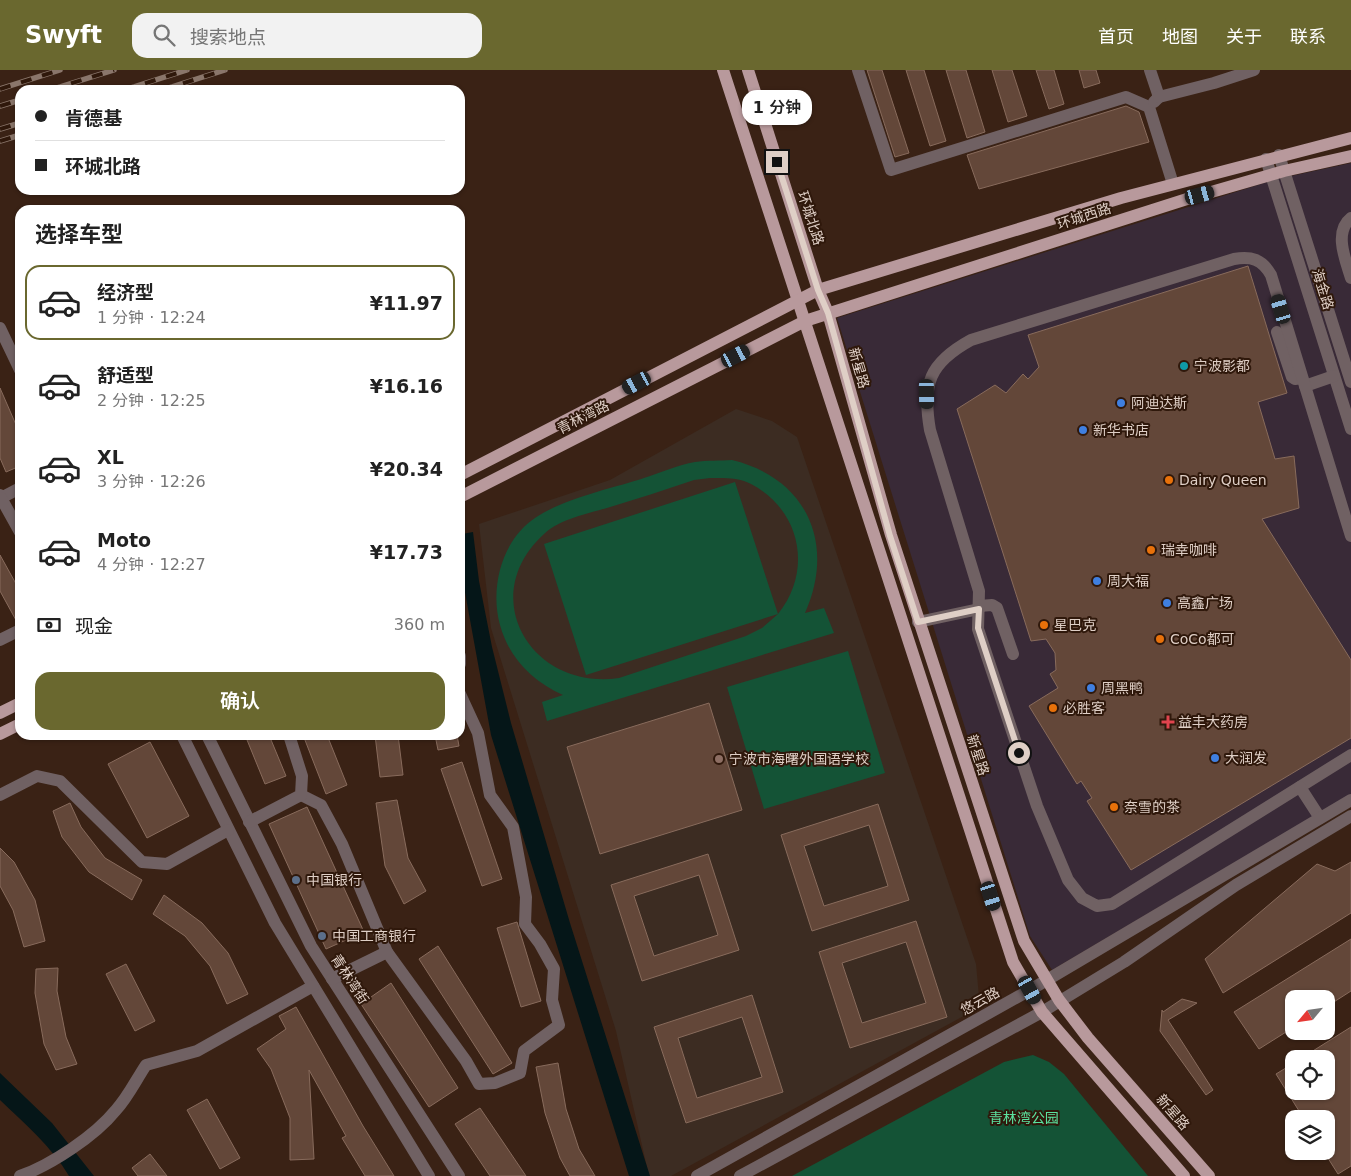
<!DOCTYPE html>
<html lang="zh">
<head>
<meta charset="utf-8">
<style>
  body { margin:0; font-family:"DejaVu Sans","Noto Sans SC",sans-serif; background:#f2f2f2; color:#222; height:100vh; display:flex; flex-direction:column; font-size:19px; white-space:nowrap }
  * { box-sizing:border-box; margin:0 }
  p { font-size:16px; color:#767676 }
  .icon { flex:none; width:28px; height:28px; fill:none; stroke:currentColor; stroke-width:2; stroke-linecap:round; stroke-linejoin:round }
  .map { position:relative; flex:1; overflow:hidden }
  .details { position:absolute; left:15px; top:135px; width:450px; height:535px; display:flex; flex-direction:column; background:#fff; border-radius:15px; box-shadow:0 1px 4px #0004 }
  .details>* { flex:none }
  .banner { position:absolute; left:15px; top:15px; width:450px; height:110px; border-radius:15px; box-shadow:0 1px 4px #0004; display:grid; align-content:center; height:110px; padding:0 20px; background:#fff }
  .needle { width:32px; rotate:241deg }
  .fabs { position:absolute; left:1285px; top:920px; display:grid; gap:10px }
  .fabs a { display:grid; place-items:center; width:50px; height:50px; border-radius:10px; background:#fff; box-shadow:0 1px 4px #0004; font-size:25px }
  .end { position:absolute; width:22px; height:22px; margin:-11px; border:6px solid #dfcfc6; background:#111; box-shadow:0 0 0 2px #111 }
  .from { border-radius:50% }
  .bubble { position:absolute; height:35px; border-radius:15px; background:#fff; box-shadow:0 1px 4px #0004; font-size:16px; font-weight:600; line-height:35px; text-align:center }
  .car { position:absolute; width:15px; height:30px; margin:-15px -8px; border-radius:6px; box-shadow:0 0 4px 1px #0007; background:linear-gradient(#222 24%,#8ab4d8 0 40%,#222 0 76%,#8ab4d8 0 86%,#222 0) }
  .banner b { display:flex; align-items:center; gap:18px; height:48px; font-size:19px }
  .banner b+b { border-top:1px solid #e0e0e0 }
  .banner i { width:12px; height:12px; background:#222 }
  ul { padding:0; list-style:none }
  li { display:flex; align-items:center; gap:15px; height:75px; margin:0 10px 8px; padding:0 10px; border:2px solid transparent; border-radius:15px }
  li div { flex:1 }
  li b { display:block; font-size:19px }
  li em { font-style:normal; font-weight:600 }
  li.active { border-color:#6a682f }
  li>.icon { width:45px; height:45px; stroke-width:1.5 }
  h2 { padding:0 20px; font-size:22px; line-height:60px }
  .pay { display:flex; align-items:center; gap:12px; height:55px; padding:0 20px; font-size:19px }
  .pay p { margin-inline-start:auto }
  .action { display:flex; gap:10px; margin-top:auto; padding:10px 20px }
  .action a { flex:1; height:58px; border-radius:15px; background:#6a682f; color:#fff; font-size:20px; font-weight:600; line-height:58px; text-align:center }
  header { display:flex; align-items:center; gap:30px; box-sizing:border-box; height:70px; padding:0 25px; background:#6a682f; color:#fff }
  header strong { font-size:24px }
  nav { display:flex; gap:28px; margin-inline-start:auto; font-size:18px }
  .search { width:350px; height:45px; background:#f2f2f2; display:flex; align-items:center; gap:12px; box-sizing:border-box; padding:0 18px; border-radius:15px; color:#767676; font-size:19px }
  .map>svg:first-child { display:block }
</style>
</head>
<body>
<header>
<strong>Swyft</strong>
<div class="search"><svg class="icon" aria-label="search" viewBox="0 0 24 24"><circle cx="10" cy="10" r="6"/><path d="M15 15l6 6"/></svg>搜索地点</div>
<nav><a>首页</a><a>地图</a><a>关于</a><a>联系</a></nav>
</header>
<div class="map">
<svg width="1351" height="1106" viewBox="0 0 1351 1106">
  <rect width="100%" height="100%" fill="#3a2215"/>
  <path fill="#392a37" d="M1351 93V724L1052 900 1030 866 837 248 1277 109Z"/>
  <path fill="#3c2c22" d="M736 339 772 351 797 367 976 894 979 927 969 943 671 1106H649L616 961 491 558 479 454 610 410Z"/>
  <g fill="#145336" fill-rule="evenodd">
    <path d="M732 390C807 408 836 474 805 543L824 538 834 563 547 651 542 632 563 625C532 611 509 588 500 555 491 523 499 483 522 459 548 431 608 420 644 408 660 403 678 395 695 392 707 390 720 391 732 390ZM710 408C724 408 738 407 751 414 801 440 813 501 778 544L735 412 544 474 586 605 778 544 762 558 746 566 619 608C532 621 475 527 544 464 560 449 586 444 607 438 636 429 665 420 694 410Z"/>
    <path d="M848 581 885 703 764 739 727 617Z"/>
    <path d="M1033 985 1049 992 1064 1004 1148 1106H792L1004 992Z"/>
  </g>
  <g fill="#051618">
    <path d="M473 462 479 511 492 577 511 653 570 853 650 1106H629L491 665 460 495V468L462 464Z"/>
    <path d="M0 1003 52 1053 94 1106H69C52 1077 24 1053 0 1030Z"/>
  </g>
  <g fill="#634739" stroke="#886b5c" fill-rule="evenodd">
    <path d="M867 0H882L909 83 895 87Z"/>
    <path d="M906 0H924L946 71 930 76Z"/>
    <path d="M946 0H966L985 62 967 68Z"/>
    <path d="M992 0H1012L1027 46 1008 52Z"/>
    <path d="M1036 0H1054L1064 34 1049 39Z"/>
    <path d="M1079 0H1096L1100 13 1084 18Z"/>
    <path d="M1126 36 1139 42 1149 72 979 119 967 85Z"/>
    <path d="M1248 196 1287 323 1258 332 1275 389 1294 386 1299 438 1262 449 1351 590V668L1131 800 1087 731 1092 728 1081 711 1077 714 1029 636 1058 618 1050 604 1056 600 1055 583 1046 569 1031 571 957 339 995 315 1006 323 1023 304 1028 309 1039 297 1028 265Z"/>
    <path d="M0 318 20 364V396L6 402 0 388Z"/>
    <path d="M0 485 20 521V552H17L0 521Z"/>
    <path d="M709 633 742 740 600 784 567 677Z"/>
    <path d="M245 665H269L286 706 265 714Z"/>
    <path d="M303 665H327L347 715 326 724Z"/>
    <path d="M375 665H398L403 705 380 707Z"/>
    <path d="M435 665H457L459 676 438 680Z"/>
    <path d="M150 672 189 746 147 768 108 694Z"/>
    <path d="M462 692 502 809 482 816 441 699Z"/>
    <path d="M397 730 408 788 426 821 404 834 385 796 376 733Z"/>
    <path d="M70 733 81 757 105 788 142 810 132 830 89 802 62 767 53 741Z"/>
    <path d="M878 734 909 830 812 861 781 765ZM869 755 888 816 824 836 804 776Z"/>
    <path d="M307 737 364 862 326 879 269 754Z"/>
    <path d="M0 778 14 792 35 830 45 871 24 877 13 840 0 816Z"/>
    <path d="M708 784 739 880 642 911 611 815ZM699 805 718 865 654 886 634 826Z"/>
    <path d="M1351 792V843L1223 923 1205 889 1317 794 1335 801Z"/>
    <path d="M164 825 202 853 228 883 248 924 227 934 210 896 185 866 153 844Z"/>
    <path d="M916 851 947 947 850 978 819 882ZM906 872 926 933 862 953 842 893Z"/>
    <path d="M517 852 541 931 521 937 497 858Z"/>
    <path d="M1351 869V921L1326 937V929H1294V957L1259 979 1234 942Z"/>
    <path d="M438 876 512 993 493 1004 419 889Z"/>
    <path d="M126 894 155 951 135 961 106 904Z"/>
    <path d="M58 898 57 921 66 967 77 994 56 1000 44 974 35 923 36 899Z"/>
    <path d="M391 913 458 1018 429 1037 361 934Z"/>
    <path d="M752 925 783 1022 686 1053 654 957ZM742 947 762 1007 697 1028 678 968Z"/>
    <path d="M1182 929 1197 933 1168 950 1213 1020 1206 1025 1160 961 1162 940 1163 942Z"/>
    <path d="M296 937 363 1056 394 1106H365L342 1068 346 1066 309 1000 314 1089 290 1090V1048L271 999 257 979 286 959 279 946Z"/>
    <path d="M1351 957V1096L1338 1104 1326 1085V1049H1304L1276 1004 1294 993V1021H1326V989H1300Z"/>
    <path d="M558 993 566 1039 579 1079 595 1106H570L560 1088 545 1043 536 997Z"/>
    <path d="M207 1029 240 1088 220 1099 187 1040Z"/>
    <path d="M480 1038 526 1106H490L455 1054Z"/>
    <path d="M150 1084 167 1106H138L132 1098Z"/>
  </g>
  <g fill="none" stroke-linecap="round" stroke-linejoin="round">
    <g stroke="#706163" stroke-width="12">
      <path d="M858 0 891 100 1126 27 1149 37 1173 114"/>
      <path d="M1150 0 1159 27 1154 32"/>
      <path d="M1159 27 1214 13 1254 0"/>
      <path d="M1279 85 1351 312"/>
      <path d="M1266 89 1351 359"/>
      <path d="M1351 148C1333 162 1346 191 1351 208"/>
      <path d="M0 258 20 300"/>
      <path d="M1277 262 1292 307 1295 309 1302 308"/>
      <path d="M1305 316 1334 306"/>
      <path d="M0 425 1 428 20 418"/>
      <path d="M1 428 20 462"/>
      <path d="M1351 466 1271 205C1262 189 1251 186 1234 189L971 270C929 293 922 314 930 360L979 521 978 559 1037 736 1068 810 1082 828 1097 836 1112 834 1351 685"/>
      <path d="M979 536 992 535 997 538 1013 584"/>
      <path d="M918 552 979 539"/>
      <path d="M0 570 20 560"/>
      <path d="M460 586V594"/>
      <path d="M182 665 275 853 429 1106"/>
      <path d="M207 665 311 876 459 1106"/>
      <path d="M1300 717 1320 748"/>
      <path d="M0 725 37 706 60 711 142 792 167 794 228 760"/>
      <path d="M301 725 321 735 342 774 387 882"/>
      <path d="M249 752 301 725 302 706 289 665"/>
      <path d="M332 909 387 882 466 991 479 1014 495 1013 520 1003 524 981 559 955 552 930 554 899 540 874 525 854 526 827 513 757 490 725 478 663 460 624"/>
      <path d="M20 1106C51 1095 95 1066 116 1040 128 1027 136 1010 146 995L197 981 313 916"/>
      <path d="M697 1106 1030 920 1351 730"/>
      <path d="M740 1106 1042 942 1124 892 1236 815 1351 746"/>
    </g>
    <g stroke="#b8999c" stroke-width="12">
      <path d="M723 0 1013 892 1042 942 1184 1106"/>
      <path d="M748 0 818 220 828 243 891 465 1024 871 1059 930 1088 968 1209 1106"/>
      <path d="M460 405 818 220 1121 128 1351 68"/>
      <path d="M460 427 805 251 1187 129 1284 101 1351 86"/>
      <path d="M0 643 20 633"/>
      <path d="M0 664 20 654"/>
    </g>
    <g stroke="#8a766b" stroke-width="5.5">
      <g id="rail">
        <path d="M0 19 60 0"/>
        <path d="M50 20 114 0"/>
        <path d="M124 20 187 0"/>
        <path d="M162 20 225 0"/>
        <path d="M0 36 20 30"/>
        <path d="M0 59 20 53"/>
        <path d="M0 71 20 65"/>
      </g>
    </g>
    <use href="#rail" stroke="#2f180b" stroke-width="4" stroke-dasharray="11" stroke-linecap="butt"/>
  </g>
  <g fill="none" stroke-linecap="round" stroke-linejoin="round">
    <path stroke="#dfcfc6" stroke-width="6" d="M777 92 818 220 828 243 890 466 918 552 979 539 978 558 1019 683"/>
  </g>
  <circle fill="#0f9aa8" stroke="#2f180b" stroke-width="2" cx="1184" cy="296" r="5"/>
  <g fill="#3f7fe0" stroke="#2f180b" stroke-width="2">
    <circle cx="1121" cy="333" r="5"/>
    <circle cx="1083" cy="360" r="5"/>
    <circle cx="1097" cy="511" r="5"/>
    <circle cx="1167" cy="533" r="5"/>
    <circle cx="1091" cy="618" r="5"/>
    <circle cx="1215" cy="688" r="5"/>
  </g>
  <g fill="#e8710a" stroke="#2f180b" stroke-width="2">
    <circle cx="1169" cy="410" r="5"/>
    <circle cx="1151" cy="480" r="5"/>
    <circle cx="1044" cy="555" r="5"/>
    <circle cx="1160" cy="569" r="5"/>
    <circle cx="1053" cy="638" r="5"/>
    <circle cx="1114" cy="737" r="5"/>
  </g>
  <path fill="#e0444e" stroke="#2f180b" stroke-width="2" d="M1165.5 644.5h5v5h5v5h-5v5h-5v-5h-5v-5h5z"/>
  <circle fill="#8d6e63" stroke="#2f180b" stroke-width="2" cx="719" cy="689" r="5"/>
  <g fill="#5c6f8a" stroke="#2f180b" stroke-width="2">
    <circle cx="296" cy="810" r="5"/>
    <circle cx="322" cy="866" r="5"/>
  </g>
  <g text-anchor="middle" dominant-baseline="central" stroke-width="4" stroke-linejoin="round" paint-order="stroke">
    <g font-size="14" fill="#dfcfc6" stroke="#2f180b">
      <text transform="translate(1084 146) rotate(-18)">环城西路</text>
      <text transform="translate(811 148) rotate(72)">环城北路</text>
      <text transform="translate(1323 219) rotate(73)">海金路</text>
      <text transform="translate(859 298) rotate(74)">新星路</text>
      <text transform="translate(583 347) rotate(-27)">青林湾路</text>
      <text transform="translate(978 685) rotate(72)">新星路</text>
      <text transform="translate(350 909) rotate(57)">青林湾街</text>
      <text transform="translate(980 931) rotate(-29)">悠云路</text>
      <text transform="translate(1173 1042) rotate(49)">新星路</text>
    </g>
    <g font-size="14" fill="#dfcfc6" stroke="#2f180b" text-anchor="start">
      <text x="1194" y="296">宁波影都</text>
      <text x="1131" y="333">阿迪达斯</text>
      <text x="1093" y="360">新华书店</text>
      <text x="1179" y="410">Dairy Queen</text>
      <text x="1161" y="480">瑞幸咖啡</text>
      <text x="1107" y="511">周大福</text>
      <text x="1177" y="533">高鑫广场</text>
      <text x="1054" y="555">星巴克</text>
      <text x="1170" y="569">CoCo都可</text>
      <text x="1101" y="618">周黑鸭</text>
      <text x="1063" y="638">必胜客</text>
      <text x="1178" y="652">益丰大药房</text>
      <text x="1225" y="688">大润发</text>
      <text x="729" y="689">宁波市海曙外国语学校</text>
      <text x="1124" y="737">奈雪的茶</text>
      <text x="306" y="810">中国银行</text>
      <text x="332" y="866">中国工商银行</text>
    </g>
    <g font-size="14" fill="#5be29f" stroke="#2f180b">
      <text x="1024" y="1048">青林湾公园</text>
    </g>
  </g>
</svg>
<div class="fabs">
<a><svg class="needle" viewBox="-14 -14 28 28"><path d="M0-13l5 13h-10z" fill="#e53935"/><path d="M0 13l5-13h-10z" fill="#767676"/></svg></a>
<a><svg class="icon" aria-label="locate" viewBox="0 0 24 24"><circle cx="12" cy="12" r="6"/><path d="M12 2v4M12 18v4M2 12h4M18 12h4"/></svg></a>
<a><svg class="icon" aria-label="layers" viewBox="0 0 24 24"><path d="M12 4l9 5-9 5-9-5zM3 14l9 5 9-5"/></svg></a>
</div>
<i class="end from" style="left:1019px;top:683px"></i>
<i class="end" style="left:777px;top:92px"></i>
<div class="bubble" style="left:742px;top:20px;width:70px">1 分钟</div>
<i class="car" style="left:1200px;top:125px;rotate:75deg"></i>
<i class="car" style="left:1281px;top:239px;rotate:343deg"></i>
<i class="car" style="left:736px;top:286px;rotate:63deg"></i>
<i class="car" style="left:637px;top:313px;rotate:242deg"></i>
<i class="car" style="left:927px;top:324px;rotate:179deg"></i>
<i class="car" style="left:991px;top:826px;rotate:162deg"></i>
<i class="car" style="left:1030px;top:920px;rotate:151deg"></i>
<div class="banner">
<b><i class="from"></i>肯德基</b>
<b><i></i>环城北路</b>
</div>
<section class="details">
<h2>选择车型</h2>
<ul>
<li class="active"><svg class="icon" aria-label="car" viewBox="0 0 24 24"><path d="M5 17H2v-5l4-1 3-4h7l3 4 3 1v5h-3M9 17h6M6 11h13"/><circle cx="7" cy="17" r="2"/><circle cx="17" cy="17" r="2"/></svg><div><b>经济型</b><p>1 分钟 · 12:24</p></div><em>¥11.97</em></li>
<li><svg class="icon" aria-label="car" viewBox="0 0 24 24"><path d="M5 17H2v-5l4-1 3-4h7l3 4 3 1v5h-3M9 17h6M6 11h13"/><circle cx="7" cy="17" r="2"/><circle cx="17" cy="17" r="2"/></svg><div><b>舒适型</b><p>2 分钟 · 12:25</p></div><em>¥16.16</em></li>
<li><svg class="icon" aria-label="car" viewBox="0 0 24 24"><path d="M5 17H2v-5l4-1 3-4h7l3 4 3 1v5h-3M9 17h6M6 11h13"/><circle cx="7" cy="17" r="2"/><circle cx="17" cy="17" r="2"/></svg><div><b>XL</b><p>3 分钟 · 12:26</p></div><em>¥20.34</em></li>
<li><svg class="icon" aria-label="car" viewBox="0 0 24 24"><path d="M5 17H2v-5l4-1 3-4h7l3 4 3 1v5h-3M9 17h6M6 11h13"/><circle cx="7" cy="17" r="2"/><circle cx="17" cy="17" r="2"/></svg><div><b>Moto</b><p>4 分钟 · 12:27</p></div><em>¥17.73</em></li>
</ul>
<div class="pay"><svg class="icon" aria-label="cash" viewBox="0 0 24 24"><path d="M3 7h18v10H3z"/><circle cx="12" cy="12" r="2"/></svg>现金<p>360 m</p></div>
<div class="action"><a>确认</a></div>
</section>
</div>
</body>
</html>
